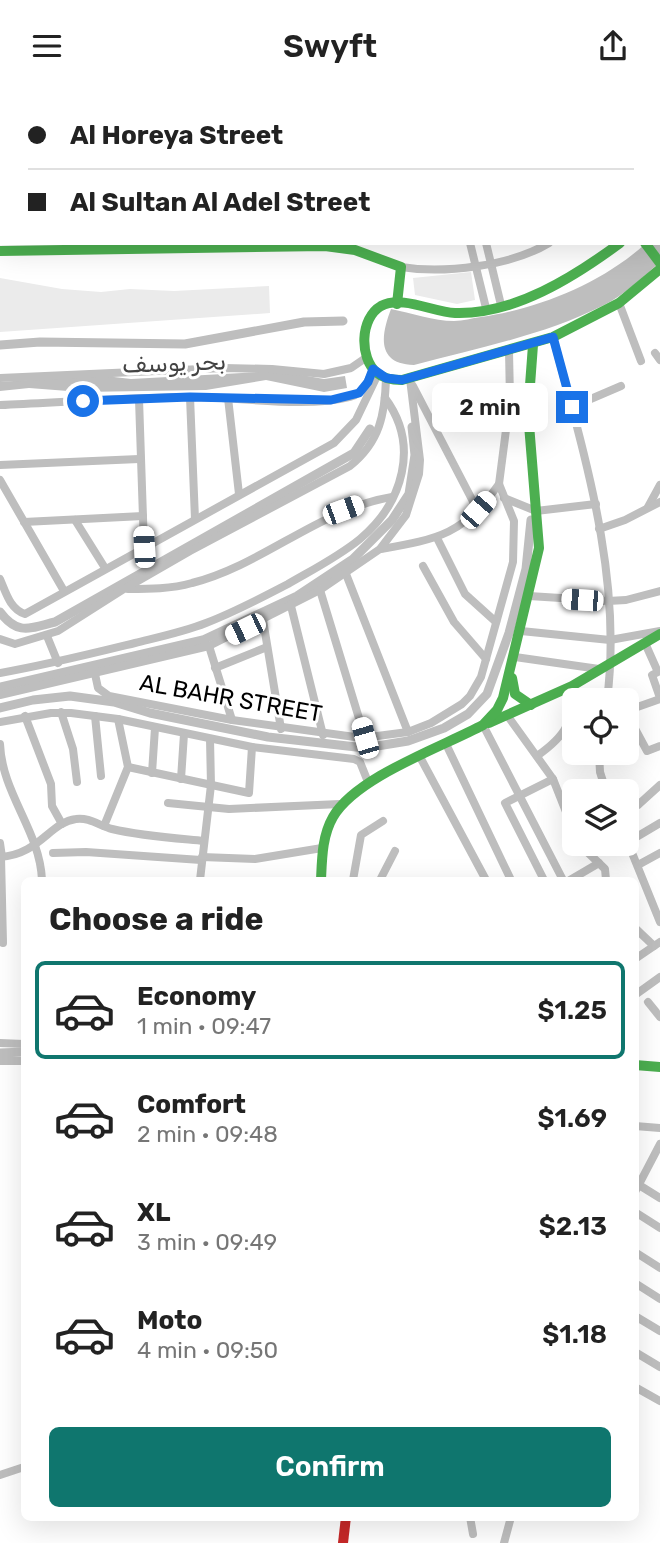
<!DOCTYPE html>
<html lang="en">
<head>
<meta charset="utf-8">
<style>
  body { margin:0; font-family:Rubik,Vazirmatn,sans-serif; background:#f2f2f2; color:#222; height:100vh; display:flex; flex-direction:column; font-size:26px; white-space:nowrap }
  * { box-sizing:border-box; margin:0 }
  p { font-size:23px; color:#767676 }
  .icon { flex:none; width:38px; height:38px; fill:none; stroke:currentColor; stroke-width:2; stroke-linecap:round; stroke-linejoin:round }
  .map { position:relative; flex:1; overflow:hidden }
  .side { position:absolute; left:21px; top:786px; width:618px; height:644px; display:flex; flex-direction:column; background:#fff; border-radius:10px; box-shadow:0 7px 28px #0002 }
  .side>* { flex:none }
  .hud { position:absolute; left:0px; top:0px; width:662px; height:154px; box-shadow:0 7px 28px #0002; display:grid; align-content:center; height:154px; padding:0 28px; background:#fff }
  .tools { position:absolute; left:562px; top:597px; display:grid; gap:14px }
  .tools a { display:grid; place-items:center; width:77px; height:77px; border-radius:10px; background:#fff; box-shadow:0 7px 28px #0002; font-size:35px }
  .end { position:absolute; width:32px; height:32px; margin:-16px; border:9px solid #1a73e8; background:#fff; box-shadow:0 0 0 4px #fff }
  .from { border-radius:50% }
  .bubble { position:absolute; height:49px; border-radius:10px; background:#fff; box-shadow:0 7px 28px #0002; font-size:23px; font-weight:600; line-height:49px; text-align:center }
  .car { position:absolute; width:21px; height:42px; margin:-21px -10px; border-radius:9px; box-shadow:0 0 5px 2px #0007; background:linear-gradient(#fff 24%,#345 0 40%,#fff 0 76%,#345 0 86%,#fff 0) }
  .hud b { display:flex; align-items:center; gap:24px; height:66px; font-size:26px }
  .hud b+b { border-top:2px solid #e0e0e0 }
  .hud i { width:18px; height:18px; background:#222 }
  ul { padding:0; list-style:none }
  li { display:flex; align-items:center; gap:21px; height:98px; margin:0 14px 10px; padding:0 14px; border:4px solid transparent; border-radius:10px }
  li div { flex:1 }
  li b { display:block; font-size:26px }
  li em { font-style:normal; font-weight:600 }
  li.active { border-color:#0f766e }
  li>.icon { width:63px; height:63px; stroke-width:1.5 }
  h2 { padding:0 28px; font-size:32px; line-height:84px }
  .cta { display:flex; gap:14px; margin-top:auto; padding:14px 28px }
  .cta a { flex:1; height:80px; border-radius:10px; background:#0f766e; color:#fff; font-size:28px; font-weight:600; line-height:80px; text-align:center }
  header { display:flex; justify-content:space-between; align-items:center; height:91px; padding:0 28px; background:#fff; font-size:32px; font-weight:600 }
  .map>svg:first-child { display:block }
</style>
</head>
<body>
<header><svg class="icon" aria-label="menu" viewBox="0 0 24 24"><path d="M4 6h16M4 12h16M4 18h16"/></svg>Swyft<svg class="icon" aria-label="share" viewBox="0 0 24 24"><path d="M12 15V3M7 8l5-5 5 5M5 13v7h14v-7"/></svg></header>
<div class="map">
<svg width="660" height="1452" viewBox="0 0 660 1452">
  <rect width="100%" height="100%" fill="#fff"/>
  <g fill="#ebebeb">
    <path d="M471 181 475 209 457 213 415 204 413 187Z"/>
    <path d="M0 187 62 198 101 201 130 198 174 200 269 195 270 222 0 241Z"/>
  </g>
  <g fill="#bebebe">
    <path d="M660 139V171C643 186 624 204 604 214 545 244 478 257 414 274 376 273 381 244 391 218 411 222 434 230 454 230 463 230 472 227 481 226 538 218 603 192 646 152H660Z"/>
    <path d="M279 280 324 288 345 285 347 297 324 301 266 289 206 299 81 301 29 297 0 300V291L97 284 131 288Z"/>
  </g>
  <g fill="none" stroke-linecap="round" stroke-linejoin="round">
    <g stroke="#bebebe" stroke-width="9">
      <path d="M0 33H2"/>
      <path d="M0 254 40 251 185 253 304 231 343 230"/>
      <path d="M0 521C18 545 30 537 55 531L354 362 370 338"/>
      <path d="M0 596 203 549 297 505 353 468 392 429 409 403 415 364 412 336"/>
      <path d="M0 617 33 609 70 605 114 611 150 622 268 646 365 657 408 650 444 637 468 623 487 603 509 542 526 478 531 429"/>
      <path d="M0 962 24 961"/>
    </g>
    <g stroke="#bebebe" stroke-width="8">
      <path d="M23 0 24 2"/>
      <path d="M67 0V2"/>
      <path d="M83 0 85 2"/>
      <path d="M167 0 168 2"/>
      <path d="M229 0 231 2"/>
      <path d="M460 0V2"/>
      <path d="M510 0 511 2"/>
      <path d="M553 0 554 2"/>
      <path d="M613 0V1"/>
      <path d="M644 0 645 2"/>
      <path d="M96 2 98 0"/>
      <path d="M296 2 299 0"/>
      <path d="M381 2 384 0"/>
      <path d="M435 2 438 0"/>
      <path d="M575 2 577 0"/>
      <path d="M0 25H2"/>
      <path d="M0 46H2"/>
      <path d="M470 152 486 217"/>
      <path d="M486 152 501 214"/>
      <path d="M401 176C444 183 511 175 549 152"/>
      <path d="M619 212 641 270"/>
      <path d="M553 246C584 363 623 487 607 609"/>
      <path d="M655 262 660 269"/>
      <path d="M0 287 224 277 272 278 324 283 351 277 367 266"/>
      <path d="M413 295 478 420"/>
      <path d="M190 306 195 428"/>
      <path d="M228 307 239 403"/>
      <path d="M139 308 144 456"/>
      <path d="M0 314C66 311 133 306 199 306 244 307 308 317 350 306 364 302 368 291 373 278"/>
      <path d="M572 316 621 295"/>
      <path d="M0 374 139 368"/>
      <path d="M0 389 64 500"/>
      <path d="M504 407 536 420 596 413"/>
      <path d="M648 416 660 394"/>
      <path d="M75 429 105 477"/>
      <path d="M24 431 143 425"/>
      <path d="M599 438 625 429 660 411"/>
      <path d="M437 447 465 503 496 531"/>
      <path d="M381 458C439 448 464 443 499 393"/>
      <path d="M423 475 454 531 486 568"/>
      <path d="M346 483 408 641"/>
      <path d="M0 488C6 502 10 518 25 523L334 352 356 329 378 283"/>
      <path d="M128 498C149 498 171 498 192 492 263 474 319 418 392 406"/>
      <path d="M320 499 365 647"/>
      <path d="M529 505 608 510 626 509 660 500"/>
      <path d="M291 515 323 644"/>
      <path d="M263 529 281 638"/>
      <path d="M521 540 610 549 660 540"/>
      <path d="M47 545 58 572"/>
      <path d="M0 548 15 553 58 540 124 498 190 460 350 375C380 351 385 323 386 287"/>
      <path d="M645 552 658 581 652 584 660 607"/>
      <path d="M209 555 232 629"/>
      <path d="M515 566 599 578"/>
      <path d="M215 577 267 556"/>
      <path d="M0 582C46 574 90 563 135 552 159 546 183 541 206 532 235 521 261 507 288 493 312 479 338 466 360 448 403 412 420 354 385 307"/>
      <path d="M95 583 98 597 109 605 232 629 362 647 408 641 431 632 462 613 470 605 481 586 513 471 514 430 499 393 510 308 509 260"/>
      <path d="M0 604 209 555 320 499 380 458 406 424 419 383 420 369 410 288"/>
      <path d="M626 620 660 608"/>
      <path d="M61 621 73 658 77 691"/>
      <path d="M626 621 647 660 660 655"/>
      <path d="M507 624 553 688 574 741"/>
      <path d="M25 625 51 693 52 715 62 733"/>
      <path d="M95 625 101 685"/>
      <path d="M0 631 51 622H71L118 628 252 656 354 668 360 671 368 691"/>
      <path d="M483 634 563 789"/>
      <path d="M0 653C2 703 40 740 42 789"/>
      <path d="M446 653 511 789"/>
      <path d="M599 662 600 681 606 700"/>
      <path d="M537 665C568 643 572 632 572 595"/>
      <path d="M420 666 486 789"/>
      <path d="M128 676 249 702 252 656"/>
      <path d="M152 682 155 637"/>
      <path d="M181 688 184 643"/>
      <path d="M168 712 229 718 340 713"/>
      <path d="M626 719 638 714 660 694"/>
      <path d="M104 735 128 676 118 628"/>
      <path d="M626 747 660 831"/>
      <path d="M628 751 660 732"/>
      <path d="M0 752 2 766"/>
      <path d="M578 752 605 778 606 789"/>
      <path d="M53 762 86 761 201 769"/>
      <path d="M0 766C39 764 50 731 76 728 89 726 100 735 112 738 142 745 173 747 204 750"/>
      <path d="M1 766 3 852"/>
      <path d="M202 766 255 768 322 757"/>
      <path d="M638 774 660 762"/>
      <path d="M200 789 211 694 210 648"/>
      <path d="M353 789 361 744 383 730"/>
      <path d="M380 789 395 760"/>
      <path d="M544 789 505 712 553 688"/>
      <path d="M570 789 599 772"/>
      <path d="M635 837 654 855"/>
      <path d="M635 868 660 851"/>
      <path d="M635 904 660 886"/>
      <path d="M648 911 660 926"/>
      <path d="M0 952 24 953"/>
      <path d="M0 970H24"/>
      <path d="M635 1035 660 1037"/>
      <path d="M639 1094 660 1107"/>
      <path d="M635 1101 660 1053"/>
      <path d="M635 1121 660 1137"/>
      <path d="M635 1161 660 1177"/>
      <path d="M635 1192 660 1208"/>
      <path d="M635 1225 660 1240"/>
      <path d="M635 1261 660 1276"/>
      <path d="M635 1296 660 1310"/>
      <path d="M0 1384 24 1376"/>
      <path d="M470 1426 473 1443"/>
      <path d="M504 1452 511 1426"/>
    </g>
    <g stroke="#4caf50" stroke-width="10">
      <path d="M660 116V117"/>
      <path d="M620 152C574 186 514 224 455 222 433 221 402 204 381 215 360 227 359 267 377 282 384 288 393 289 402 289L553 246 619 212 660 178"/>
      <path d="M645 152 660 172"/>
      <path d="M0 160 325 155 355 159 401 176 397 213"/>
      <path d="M512 587 515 603 531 614"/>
      <path d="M489 632 572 595 660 543"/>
      <path d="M321 789C322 768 322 745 333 726 356 686 442 656 483 634L497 619 503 607 539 457 528 321 533 254"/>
      <path d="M635 974 660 976"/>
    </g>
    <path stroke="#c62828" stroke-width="10" d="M343 1452 346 1426"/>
  </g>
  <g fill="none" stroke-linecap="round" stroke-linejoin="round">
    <path stroke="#1a73e8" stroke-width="9" d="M83 310 190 306 331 309 359 302 368 291 373 278 386 287 402 289 553 246 572 316"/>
  </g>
  <g text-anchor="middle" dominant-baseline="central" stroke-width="6" stroke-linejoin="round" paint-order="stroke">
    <g font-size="23" fill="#000" stroke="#fff">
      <text transform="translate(231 607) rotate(10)">AL BAHR STREET</text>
    </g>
    <g font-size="24" font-style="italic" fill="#434343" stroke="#fff">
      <text transform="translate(174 272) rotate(-2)">بحر يوسف</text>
    </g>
  </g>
</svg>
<div class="tools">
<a><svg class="icon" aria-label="locate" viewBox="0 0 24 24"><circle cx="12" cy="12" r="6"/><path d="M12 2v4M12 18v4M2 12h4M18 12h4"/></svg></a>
<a><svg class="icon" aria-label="layers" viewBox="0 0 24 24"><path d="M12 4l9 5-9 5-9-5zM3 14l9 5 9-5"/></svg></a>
</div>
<i class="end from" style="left:83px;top:310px"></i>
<i class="end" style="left:572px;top:316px"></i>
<div class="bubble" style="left:432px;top:292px;width:116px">2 min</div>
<i class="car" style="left:343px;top:419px;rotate:70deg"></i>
<i class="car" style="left:478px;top:419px;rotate:41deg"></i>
<i class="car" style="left:144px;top:456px;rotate:357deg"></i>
<i class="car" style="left:582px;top:509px;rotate:274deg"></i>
<i class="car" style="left:245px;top:538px;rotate:244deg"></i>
<i class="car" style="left:365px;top:647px;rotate:344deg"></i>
<div class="hud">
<b><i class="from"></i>Al Horeya Street</b>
<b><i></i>Al Sultan Al Adel Street</b>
</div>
<section class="side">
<h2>Choose a ride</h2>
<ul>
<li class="active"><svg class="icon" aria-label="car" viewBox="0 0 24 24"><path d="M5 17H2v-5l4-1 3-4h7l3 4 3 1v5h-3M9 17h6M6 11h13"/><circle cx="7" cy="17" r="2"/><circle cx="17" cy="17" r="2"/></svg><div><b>Economy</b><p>1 min · 09:47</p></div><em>$1.25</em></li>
<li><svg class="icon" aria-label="car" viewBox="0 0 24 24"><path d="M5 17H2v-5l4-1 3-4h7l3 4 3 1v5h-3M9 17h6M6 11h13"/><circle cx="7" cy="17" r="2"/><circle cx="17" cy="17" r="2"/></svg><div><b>Comfort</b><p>2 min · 09:48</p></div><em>$1.69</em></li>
<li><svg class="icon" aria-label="car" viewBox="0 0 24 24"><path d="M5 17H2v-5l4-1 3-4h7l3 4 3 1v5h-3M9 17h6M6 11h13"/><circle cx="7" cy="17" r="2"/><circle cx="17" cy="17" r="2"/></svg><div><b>XL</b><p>3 min · 09:49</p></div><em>$2.13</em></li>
<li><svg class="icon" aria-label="car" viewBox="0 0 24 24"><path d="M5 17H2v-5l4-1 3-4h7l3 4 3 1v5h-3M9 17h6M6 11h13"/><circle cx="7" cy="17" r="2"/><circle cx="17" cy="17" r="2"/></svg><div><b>Moto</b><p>4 min · 09:50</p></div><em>$1.18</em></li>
</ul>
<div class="cta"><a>Confirm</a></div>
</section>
</div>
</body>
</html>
